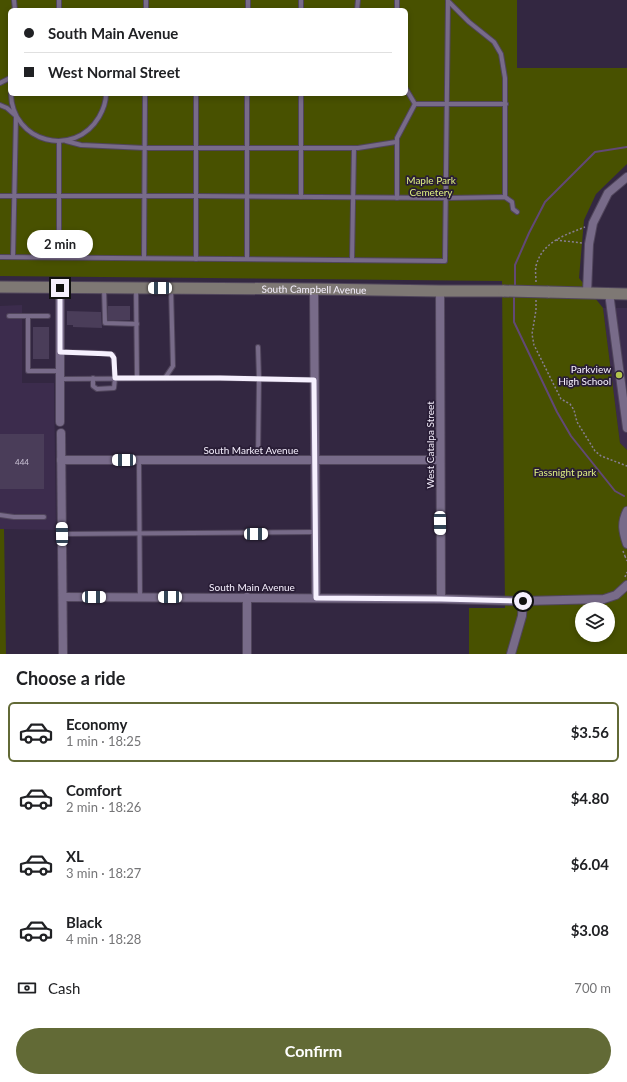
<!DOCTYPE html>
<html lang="en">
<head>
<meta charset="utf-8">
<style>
  body { margin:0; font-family:Lato,sans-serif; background:#f6f6f6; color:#202124; height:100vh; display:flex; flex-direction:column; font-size:15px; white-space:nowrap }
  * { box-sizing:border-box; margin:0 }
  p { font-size:13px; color:#757577 }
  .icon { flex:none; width:22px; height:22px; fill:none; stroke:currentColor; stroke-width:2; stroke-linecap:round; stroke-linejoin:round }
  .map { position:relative; height:654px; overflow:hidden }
  .drawer { display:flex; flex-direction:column; background:#fff; flex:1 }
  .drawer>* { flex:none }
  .banner { position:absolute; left:8px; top:8px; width:400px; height:88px; border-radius:6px; box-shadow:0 2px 6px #0003; display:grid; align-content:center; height:88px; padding:0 16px; background:#fff }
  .controls { position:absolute; left:575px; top:602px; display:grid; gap:8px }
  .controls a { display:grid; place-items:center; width:40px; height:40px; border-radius:50%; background:#fff; box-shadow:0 2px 6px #0003; font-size:20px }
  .end { position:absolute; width:18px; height:18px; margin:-9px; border:5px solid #f6f0fe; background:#111; box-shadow:0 0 0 2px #111 }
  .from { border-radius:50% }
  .bubble { position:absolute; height:28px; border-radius:14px; background:#fff; box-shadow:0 2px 6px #0003; font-size:13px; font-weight:700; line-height:28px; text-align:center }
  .car { position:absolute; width:12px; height:24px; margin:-12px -6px; border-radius:5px; box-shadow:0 0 3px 1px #0007; background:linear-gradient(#fff 24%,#345 0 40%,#fff 0 76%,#345 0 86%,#fff 0) }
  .banner b { display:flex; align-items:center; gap:14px; height:38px; font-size:15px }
  .banner b+b { border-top:1px solid #e0e0e0 }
  .banner i { width:10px; height:10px; background:#202124 }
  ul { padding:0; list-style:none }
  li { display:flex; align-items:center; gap:12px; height:60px; margin:0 8px 6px; padding:0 8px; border:2px solid transparent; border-radius:6px }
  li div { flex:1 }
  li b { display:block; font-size:15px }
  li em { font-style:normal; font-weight:700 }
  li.selected { border-color:#626a36 }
  li>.icon { width:36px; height:36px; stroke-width:1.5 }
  h2 { padding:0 16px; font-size:18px; line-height:48px }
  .pay { display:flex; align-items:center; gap:10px; height:44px; padding:0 16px; font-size:15px }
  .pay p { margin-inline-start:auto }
  .button { display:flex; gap:8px; margin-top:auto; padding:8px 16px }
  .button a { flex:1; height:46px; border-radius:24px; background:#626a36; color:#fff; font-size:16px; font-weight:700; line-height:46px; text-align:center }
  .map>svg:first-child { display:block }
</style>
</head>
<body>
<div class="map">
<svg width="627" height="654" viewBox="0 0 627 654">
  <rect width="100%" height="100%" fill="#332741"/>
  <g fill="#3c2c4d">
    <path d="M22 305V383H54L56 530 0 529V306Z"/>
    <path d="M603 308H627V450L620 443Z"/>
  </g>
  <g fill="#485100" fill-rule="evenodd">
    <path d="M0 0H517V68H627V164L596 194 584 220 579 278 603 308 620 443 627 450V654H469V608H505L502 281 0 276ZM10 10H406V94H10ZM582 609H608V635H582Z"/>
    <path d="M0 529H4L6 654H0Z"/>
  </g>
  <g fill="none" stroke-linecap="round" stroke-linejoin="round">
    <g stroke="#624876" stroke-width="2">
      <path d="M515 287V265L529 233 545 202 595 152 627 147"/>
      <path d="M514 295V322L557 412 571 436 615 491 624 496"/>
    </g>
  </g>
  <g fill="#4a3d59">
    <rect x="108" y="306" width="22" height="14"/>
    <path d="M67 311 101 312 102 328 73 327V325H67Z"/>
    <rect x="33" y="327" width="16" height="32"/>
    <rect x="0" y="434" width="44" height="55"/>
  </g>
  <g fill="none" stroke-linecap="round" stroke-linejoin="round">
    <g stroke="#50455b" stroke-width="6">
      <g id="service">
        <path d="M14 0 15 10"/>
        <path d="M59 0V10"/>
        <path d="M146 0V10"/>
        <path d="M448 1 469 22 494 42 501 54 505 78V197"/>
        <path d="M248 10V0"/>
        <path d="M301 10V0"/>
        <path d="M357 10 358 0"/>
        <path d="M397 10V0"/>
        <path d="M0 83 10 78"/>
        <path d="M406 89 415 104"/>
        <path d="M11 94C12 142 74 159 99 117 103 110 106 102 106 94"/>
        <path d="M415 104H506"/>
        <path d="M0 105 7 108 16 116 13 257"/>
        <path d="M59 141V257"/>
        <path d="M66 141 81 145 145 148H358L396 142"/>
        <path d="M0 196H196L446 198 505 197 512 202 513 209 517 212"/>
        <path d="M301 197V94"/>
        <path d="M397 198V138L415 104"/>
        <path d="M0 257 445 261 448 0"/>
        <path d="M144 258 145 94"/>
        <path d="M196 259V94"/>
        <path d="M247 259V94"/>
        <path d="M352 260 354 148"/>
        <path d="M104 288 105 323 137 324"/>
        <path d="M136 288 137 378"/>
        <path d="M9 316H48"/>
        <path d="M28 316V371H60"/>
        <path d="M60 352 101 353 113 355 115 378 114 388 97 389 93 386V378"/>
        <path d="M165 378 173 366 171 288"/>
        <path d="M60 379 220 378 259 379 258 347"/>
        <path d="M139 460 140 597"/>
        <path d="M258 460 259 379 314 380"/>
        <path d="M0 515 14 517H44"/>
        <path d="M62 534 315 532"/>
      </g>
    </g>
    <g stroke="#50455b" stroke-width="10">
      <g id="minor">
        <path d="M60 288V422"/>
        <path d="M314 289 316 598"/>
        <path d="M440 291 441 599"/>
        <path d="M587 293 589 244 593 223 608 193 627 177"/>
        <path d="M609 293 627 428"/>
        <path d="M61 433 63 654"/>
        <path d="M61 460H440"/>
        <path d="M627 511C621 523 623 532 627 544"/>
        <path d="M63 597 441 599 523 601 604 599 616 595 627 585"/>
        <path d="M247 597V654"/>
        <path d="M511 654 522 616 523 601"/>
      </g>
    </g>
    <g stroke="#50455b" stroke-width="13">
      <g id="secondary">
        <path id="s1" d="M0 287 314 289 440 291H504"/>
        <path d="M548 292 627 294"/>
      </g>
    </g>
    <g stroke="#877e93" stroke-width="1.5" stroke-dasharray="2 2" stroke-linecap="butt">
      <path d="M556 240 582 243"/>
      <path d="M536 282C536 277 535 271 536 266 542 242 565 235 585 227"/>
      <path d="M536 300V310L532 334 534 345 561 399 570 404 574 410 577 422 595 451 601 456 627 466"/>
      <path d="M623 551 625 556 627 555"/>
      <path d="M625 556 627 561"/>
      <path d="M625 577 627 572"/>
    </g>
    <use href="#service" stroke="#786b89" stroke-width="4"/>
    <use href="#minor" stroke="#786b89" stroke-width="8"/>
    <use href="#secondary" stroke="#7e7874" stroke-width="11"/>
    <g stroke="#50455b" stroke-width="13" stroke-linecap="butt">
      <path id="secondary-bridge" d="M504 291 548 292"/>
    </g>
    <use href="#secondary-bridge" stroke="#7e7874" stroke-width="11"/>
  </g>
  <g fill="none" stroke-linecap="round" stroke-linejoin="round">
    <path stroke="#f6f0fe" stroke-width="5" d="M60 288V352L111 354 114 358 115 378H220L314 380 316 598 441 599 523 601"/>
  </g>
  <circle fill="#b2c34c" stroke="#291d36" stroke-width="1.5" cx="619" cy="375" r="4"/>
  <g text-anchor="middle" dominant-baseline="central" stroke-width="3.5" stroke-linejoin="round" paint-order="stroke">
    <g font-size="8" fill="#cbc3d5">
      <text x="22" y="462">444</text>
    </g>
    <g font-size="10" fill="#dff082" stroke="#291d36">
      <text x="431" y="180">Maple Park<tspan x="431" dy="12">Cemetery</tspan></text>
      <text x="565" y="472">Fassnight park</text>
    </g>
    <g font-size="10" fill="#f6f0fe" stroke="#291d36">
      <text stroke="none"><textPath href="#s1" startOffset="314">South Campbell Avenue</textPath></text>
      <text transform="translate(430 445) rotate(-90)">West Catalpa Street</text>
      <text x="251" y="450">South Market Avenue</text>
      <text x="252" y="587">South Main Avenue</text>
    </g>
    <g font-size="10" fill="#f6f0fe" stroke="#291d36" text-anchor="end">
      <text x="611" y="369">Parkview<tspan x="611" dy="12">High School</tspan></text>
    </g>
  </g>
</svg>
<div class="controls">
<a><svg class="icon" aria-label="layers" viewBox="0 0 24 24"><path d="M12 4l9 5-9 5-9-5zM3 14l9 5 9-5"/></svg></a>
</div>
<i class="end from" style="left:523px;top:601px"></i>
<i class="end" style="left:60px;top:288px"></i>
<div class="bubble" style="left:27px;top:230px;width:66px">2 min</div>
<i class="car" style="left:160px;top:288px;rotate:270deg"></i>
<i class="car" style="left:124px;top:460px;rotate:270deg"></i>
<i class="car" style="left:440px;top:523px;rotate:179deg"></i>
<i class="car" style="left:62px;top:534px;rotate:359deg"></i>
<i class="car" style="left:256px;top:534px;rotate:89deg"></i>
<i class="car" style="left:94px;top:597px;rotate:90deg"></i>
<i class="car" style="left:170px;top:597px;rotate:270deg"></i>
<div class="banner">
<b><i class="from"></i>South Main Avenue</b>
<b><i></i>West Normal Street</b>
</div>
</div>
<section class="drawer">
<h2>Choose a ride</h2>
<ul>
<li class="selected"><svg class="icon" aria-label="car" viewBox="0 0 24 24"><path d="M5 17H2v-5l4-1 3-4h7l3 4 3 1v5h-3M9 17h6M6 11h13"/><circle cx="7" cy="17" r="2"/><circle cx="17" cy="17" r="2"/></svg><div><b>Economy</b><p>1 min · 18:25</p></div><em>$3.56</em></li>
<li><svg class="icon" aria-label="car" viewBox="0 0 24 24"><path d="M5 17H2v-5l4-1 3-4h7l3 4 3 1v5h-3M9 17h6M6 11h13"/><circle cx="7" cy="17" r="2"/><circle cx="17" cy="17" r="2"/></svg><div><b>Comfort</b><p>2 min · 18:26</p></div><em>$4.80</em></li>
<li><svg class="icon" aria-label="car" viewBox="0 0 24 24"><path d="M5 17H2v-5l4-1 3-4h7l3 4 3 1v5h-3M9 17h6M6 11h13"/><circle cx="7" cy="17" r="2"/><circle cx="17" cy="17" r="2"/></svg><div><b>XL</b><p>3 min · 18:27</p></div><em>$6.04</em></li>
<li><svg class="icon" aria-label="car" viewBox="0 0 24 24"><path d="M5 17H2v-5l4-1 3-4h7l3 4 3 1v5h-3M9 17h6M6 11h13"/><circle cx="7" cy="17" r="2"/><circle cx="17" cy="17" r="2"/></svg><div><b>Black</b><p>4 min · 18:28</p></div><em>$3.08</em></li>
</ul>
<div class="pay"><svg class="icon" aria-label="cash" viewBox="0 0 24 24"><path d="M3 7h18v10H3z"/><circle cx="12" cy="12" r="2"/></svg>Cash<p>700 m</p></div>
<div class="button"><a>Confirm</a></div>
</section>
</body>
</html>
